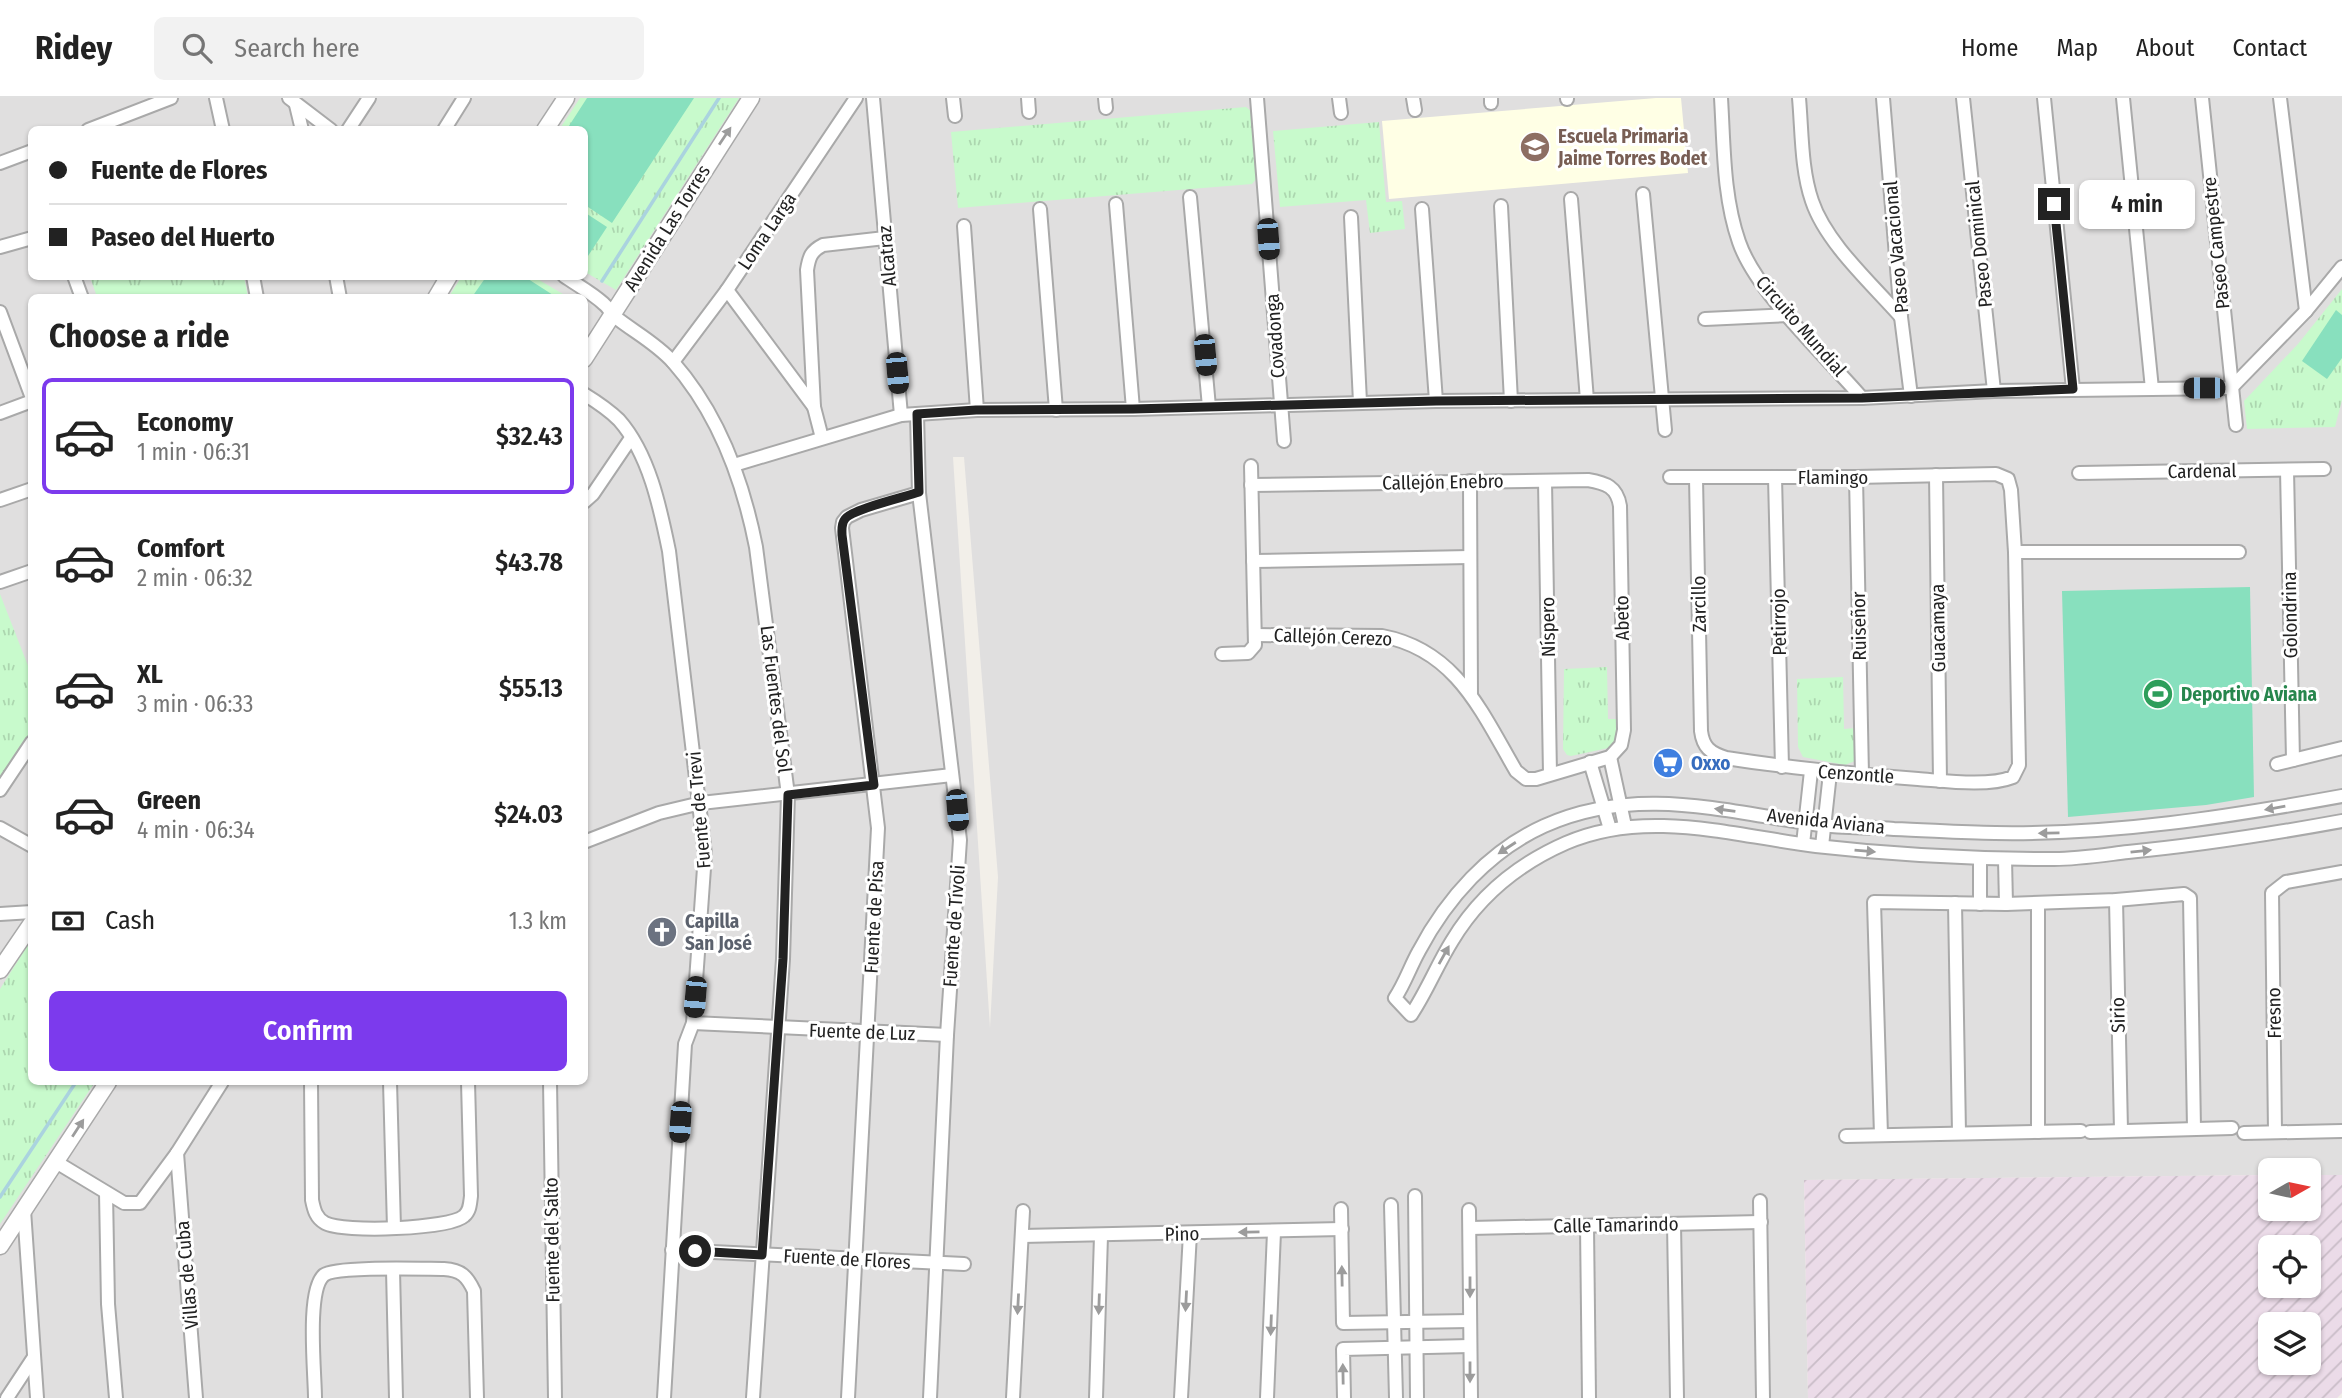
<!DOCTYPE html>
<html lang="en">
<head>
<meta charset="utf-8">
<style>
  body { margin:0; font-family:"Fira Sans Condensed",sans-serif; background:#f2f2f2; color:#222; height:100vh; display:flex; flex-direction:column; font-size:26px; white-space:nowrap }
  * { box-sizing:border-box; margin:0 }
  p { font-size:23px; color:#767676 }
  .icon { flex:none; width:38px; height:38px; fill:none; stroke:currentColor; stroke-width:2; stroke-linecap:round; stroke-linejoin:round }
  .map { position:relative; flex:1; overflow:hidden }
  .details { position:absolute; left:28px; top:196px; width:560px; height:791px; display:flex; flex-direction:column; background:#fff; border-radius:10px; box-shadow:0 2px 5px #0004 }
  .details>* { flex:none }
  .hud { position:absolute; left:28px; top:28px; width:560px; height:154px; border-radius:10px; box-shadow:0 2px 5px #0004; display:grid; align-content:center; height:154px; padding:0 21px; background:#fff }
  .needle { width:46px; rotate:81deg }
  .fabs { position:absolute; left:2258px; top:1060px; display:grid; gap:14px }
  .fabs a { display:grid; place-items:center; width:63px; height:63px; border-radius:10px; background:#fff; box-shadow:0 2px 5px #0004; font-size:35px }
  .end { position:absolute; width:32px; height:32px; margin:-16px; border:9px solid #222; background:#fff; box-shadow:0 0 0 4px #fff }
  .from { border-radius:50% }
  .bubble { position:absolute; height:49px; border-radius:10px; background:#fff; box-shadow:0 2px 5px #0004; font-size:23px; font-weight:600; line-height:49px; text-align:center }
  .car { position:absolute; width:21px; height:42px; margin:-21px -10px; border-radius:9px; box-shadow:0 0 5px 2px #0007; background:linear-gradient(#222 24%,#8ab4d8 0 40%,#222 0 76%,#8ab4d8 0 86%,#222 0) }
  .hud b { display:flex; align-items:center; gap:24px; height:66px; font-size:26px }
  .hud b+b { border-top:2px solid #e0e0e0 }
  .hud i { width:18px; height:18px; background:#222 }
  ul { padding:0; list-style:none }
  li { display:flex; align-items:center; gap:21px; height:116px; margin:0 14px 10px; padding:0 7px; border:4px solid transparent; border-radius:10px }
  li div { flex:1 }
  li b { display:block; font-size:26px }
  li em { font-style:normal; font-weight:600 }
  li.on { border-color:#7c3aed }
  li>.icon { width:63px; height:63px; stroke-width:1.5 }
  h2 { padding:0 21px; font-size:32px; line-height:84px }
  .pay { display:flex; align-items:center; gap:18px; height:77px; padding:0 21px; font-size:26px }
  .pay p { margin-inline-start:auto }
  .action { display:flex; gap:14px; margin-top:auto; padding:14px 21px }
  .action a { flex:1; height:80px; border-radius:10px; background:#7c3aed; color:#fff; font-size:28px; font-weight:600; line-height:80px; text-align:center }
  header { display:flex; align-items:center; gap:42px; box-sizing:border-box; height:98px; padding:0 35px; background:#fff; border-bottom:2px solid #e0e0e0 }
  header strong { font-size:33px }
  nav { display:flex; gap:38px; margin-inline-start:auto; font-size:24px }
  .search { width:490px; height:63px; background:#f2f2f2; display:flex; align-items:center; gap:18px; box-sizing:border-box; padding:0 24px; border-radius:10px; color:#767676; font-size:26px }
  .map>svg:first-child { display:block }
</style>
</head>
<body>
<header>
<strong>Ridey</strong>
<div class="search"><svg class="icon" aria-label="search" viewBox="0 0 24 24"><circle cx="10" cy="10" r="6"/><path d="M15 15l6 6"/></svg>Search here</div>
<nav><a>Home</a><a>Map</a><a>About</a><a>Contact</a></nav>
</header>
<div class="map">
<svg width="2342" height="1300" viewBox="0 0 2342 1300">
  <defs>
    <pattern id="industrial-furrows" width="10" height="10" patternUnits="userSpaceOnUse" patternTransform="scale(1.75)"><rect width="10" height="10" fill="#ebdbe8"/><path d="M-1 1l2-2M0 10L10 0M9 11l2-2" fill="none" stroke="#c9bcc7"/></pattern>
    <pattern id="park-tufts" width="24" height="20" patternUnits="userSpaceOnUse" patternTransform="scale(1.75)"><rect width="24" height="20" fill="#c8facc"/><path d="M3 7l-1-3M5 7V3M7 7l1-3M15 17l-1-3M17 17v-4M19 17l1-3" fill="none" stroke="#acd6af"/></pattern>
  </defs>
  <rect width="100%" height="100%" fill="#f2efe9"/>
  <path fill="#e0dfdf" fill-rule="evenodd" d="M0 0H873L909 339 876 0H2342V1077H2308V1073H2270V1077L1804 1082 1808 1300H0ZM32 32H584V178H32ZM32 200H584V984H32ZM953 359H964L998 779 990 930Z"/>
  <path fill="url(#industrial-furrows)" fill-rule="evenodd" d="M2270 1077V1111H2308V1077H2342V1295L2337 1300H1808L1804 1082ZM2270 1150H2308V1188H2270ZM2270 1227H2308V1265H2270Z"/>
  <path fill="#ffffe5" d="M1656 0H1681L1688 75 1389 101 1382 23Z"/>
  <g fill="url(#park-tufts)">
    <path d="M580 0H739L616 192 585 174 584 32H559Z"/>
    <path d="M1246 9 1251 13 1257 80 1252 86 958 110 951 34Z"/>
    <path d="M1379 24 1386 104 1402 103 1405 131 1370 135 1366 102 1280 109 1273 33Z"/>
    <path d="M462 178 534 179 568 199 448 200Z"/>
    <path d="M90 179H244L248 199H97Z"/>
    <path d="M2342 191V302L2335 329 2247 331 2244 303 2298 246Z"/>
    <path d="M0 496 32 578 31 635 0 683Z"/>
    <path d="M1607 569 1608 621H1618V641L1613 649 1571 658 1567 657 1563 651 1564 571Z"/>
    <path d="M1843 579 1844 631 1855 630V663L1845 667 1803 659 1798 649 1797 581Z"/>
    <path d="M31 842 32 984H95L0 1126V891Z"/>
  </g>
  <g fill="#88e0be">
    <path d="M587 0H694L612 125 585 107 584 32 567 31Z"/>
    <path d="M584 114 607 129 586 161 584 160Z"/>
    <path d="M486 179H525L553 197 551 200 472 199Z"/>
    <path d="M2336 212 2342 217V260L2327 281 2302 263Z"/>
    <path d="M2250 489 2254 699 2206 707 2068 719 2062 493Z"/>
  </g>
  <g fill="none" stroke-linecap="round" stroke-linejoin="round">
    <g stroke="#aad3df" stroke-width="3.5">
      <path d="M602 183 719 0"/>
      <path d="M0 1099 76 984"/>
    </g>
    <g stroke="#a9a9a9" stroke-width="16">
      <g id="minor">
        <path d="M216 0 223 32"/>
        <path d="M289 0 331 32"/>
        <path d="M873 0 901 317"/>
        <path d="M953 0 955 18"/>
        <path d="M1028 0 1029 14"/>
        <path d="M1105 0 1106 10"/>
        <path d="M1257 0 1284 343"/>
        <path d="M1339 0 1341 15"/>
        <path d="M1413 0 1415 12"/>
        <path d="M1491 0V5"/>
        <path d="M1567 0V1"/>
        <path d="M1721 0C1724 48 1723 98 1739 144 1756 194 1826 258 1862 300"/>
        <path d="M1799 0C1802 33 1801 71 1812 103 1826 145 1872 186 1901 219"/>
        <path d="M1883 0 1901 219 1911 298"/>
        <path d="M1963 0 1994 293"/>
        <path d="M2044 0 2073 291"/>
        <path d="M2123 0 2152 291"/>
        <path d="M2202 0 2236 327"/>
        <path d="M2280 0 2306 213"/>
        <path d="M296 7 302 32"/>
        <path d="M88 32 171 0"/>
        <path d="M348 32 369 0"/>
        <path d="M444 32 464 0"/>
        <path d="M0 65 32 53"/>
        <path d="M1643 96 1665 332"/>
        <path d="M1190 99 1209 309"/>
        <path d="M1571 101 1587 302"/>
        <path d="M1116 106 1133 311"/>
        <path d="M1501 108 1511 303"/>
        <path d="M1040 111 1056 312"/>
        <path d="M1422 111 1436 303"/>
        <path d="M1351 119 1360 304"/>
        <path d="M964 128 977 312"/>
        <path d="M0 149 32 140"/>
        <path d="M74 178 82 200"/>
        <path d="M253 178 257 200"/>
        <path d="M336 178 340 200"/>
        <path d="M564 178C577 187 592 195 604 206 608 209 610 214 614 218 634 234 656 245 673 264 718 315 743 383 756 449L788 697 783 861 753 1300"/>
        <path d="M727 192 814 309 822 340"/>
        <path d="M0 214 32 300"/>
        <path d="M1705 221 1788 217"/>
        <path d="M673 264 727 192 856 0"/>
        <path d="M584 296C597 304 609 312 619 322 649 356 660 409 669 453L705 756 693 925 685 946 664 1300"/>
        <path d="M814 309 807 172C809 159 811 153 823 147L885 140"/>
        <path d="M0 315 32 303"/>
        <path d="M917 316 919 395 960 742 947 937 930 1300"/>
        <path d="M734 367 901 317 977 312 1133 311 1436 303 1862 300 1994 293 2231 290 2306 213 2342 169"/>
        <path d="M2287 372 2293 662"/>
        <path d="M2079 375 2324 371"/>
        <path d="M1936 377 1940 683"/>
        <path d="M1670 379H1856L1996 376 2008 381 2011 392 2015 454 2019 667 2013 679C1988 689 1945 683 1918 681 1853 676 1790 670 1726 660 1710 655 1703 649 1701 633L1696 380"/>
        <path d="M1775 379 1782 669"/>
        <path d="M1856 379 1862 677"/>
        <path d="M1470 383 1471 597"/>
        <path d="M1545 383 1550 676"/>
        <path d="M1251 387 1588 382C1606 385 1617 389 1620 408L1624 632 1621 647 1610 659 1536 681H1526L1516 673C1481 613 1456 552 1382 538L1255 537"/>
        <path d="M0 402 32 391"/>
        <path d="M584 404 593 396 631 340"/>
        <path d="M2015 454H2239"/>
        <path d="M1253 463 1470 459"/>
        <path d="M0 484 32 473"/>
        <path d="M1222 556 1248 555 1255 547 1251 368"/>
        <path d="M1610 659 1625 728"/>
        <path d="M1590 664 1610 731"/>
        <path d="M2277 666 2342 650"/>
        <path d="M0 692 32 644"/>
        <path d="M2342 698C2227 719 2112 737 1995 735 1961 735 1928 732 1894 731 1870 729 1845 730 1820 727 1725 714 1638 686 1544 728 1489 753 1447 800 1419 853 1410 869 1405 885 1395 900L1411 917C1427 893 1437 867 1452 843 1479 798 1518 766 1566 745 1646 710 1735 738 1816 748 1895 757 1975 761 2054 761 2078 761 2103 757 2128 754 2200 747 2271 736 2342 723"/>
        <path d="M0 730 32 748"/>
        <path d="M584 744 659 715 701 705 952 677"/>
        <path d="M1803 746 1811 673"/>
        <path d="M1822 748 1830 675"/>
        <path d="M1980 760V806"/>
        <path d="M2005 761 2006 806"/>
        <path d="M2116 802 2121 1032"/>
        <path d="M1955 805 1959 1035"/>
        <path d="M2038 805V1034"/>
        <path d="M0 816 32 814"/>
        <path d="M693 925 947 937"/>
        <path d="M311 984 312 1102C314 1112 316 1120 325 1125 343 1135 450 1131 464 1118 470 1113 470 1106 471 1098L468 984"/>
        <path d="M390 984 394 1130"/>
        <path d="M550 984 555 1300"/>
        <path d="M2090 1034 2232 1030"/>
        <path d="M2275 1034 2272 795 2286 784 2342 774"/>
        <path d="M2244 1035 2342 1033"/>
        <path d="M1881 1037 1874 804 2006 806 2116 802 2184 796 2190 800 2194 1030"/>
        <path d="M1846 1038 2081 1033"/>
        <path d="M177 1055 196 1300"/>
        <path d="M56 1064 124 1105H140L177 1055 222 984"/>
        <path d="M106 1095 108 1206 116 1300"/>
        <path d="M1415 1098 1417 1300"/>
        <path d="M1760 1103 1763 1300"/>
        <path d="M1391 1107 1396 1300"/>
        <path d="M1341 1111 1343 1225 1470 1223"/>
        <path d="M24 1112 37 1300"/>
        <path d="M1469 1112 1471 1300"/>
        <path d="M1674 1126 1677 1300"/>
        <path d="M1587 1128 1589 1300"/>
        <path d="M1470 1130 1761 1124"/>
        <path d="M1022 1138 1342 1131"/>
        <path d="M672 1152 964 1166"/>
        <path d="M393 1172 396 1300"/>
        <path d="M7 1300 34 1259"/>
        <path d="M315 1300C315 1275 306 1192 324 1177 336 1168 424 1171 444 1171 461 1172 467 1178 474 1193L477 1300"/>
        <path d="M848 1300 878 730 842 430 843 424 847 419 861 412 919 395"/>
        <path d="M1013 1300 1023 1113"/>
        <path d="M1096 1300 1101 1138"/>
        <path d="M1181 1300 1190 1135"/>
        <path d="M1267 1300 1274 1134"/>
        <path d="M1344 1300 1343 1251 1470 1248"/>
      </g>
    </g>
    <g stroke="#a9a9a9" stroke-width="19">
      <g id="tertiary">
        <path d="M545 32 566 0"/>
        <path d="M436 200 449 178"/>
        <path d="M584 261 751 0"/>
        <path d="M0 872 32 825"/>
        <path d="M0 1148 108 984"/>
      </g>
    </g>
    <use href="#minor" stroke="#fff" stroke-width="12"/>
    <use href="#tertiary" stroke="#fff" stroke-width="16"/>
  </g>
  <defs><path id="oneway-solid" d="M-6-.8H1V-3.2L6.5 0L1 3.2V.8H-6Z" transform="scale(1.75)"/></defs>
  <g fill="#9c9c9c">
    <use href="#oneway-solid" transform="translate(725 38) rotate(-56)"/>
    <use href="#oneway-solid" transform="translate(2275 710) rotate(170)"/>
    <use href="#oneway-solid" transform="translate(1725 712) rotate(-172)"/>
    <use href="#oneway-solid" transform="translate(2049 735) rotate(179)"/>
    <use href="#oneway-solid" transform="translate(1507 750) rotate(147)"/>
    <use href="#oneway-solid" transform="translate(1865 753) rotate(5)"/>
    <use href="#oneway-solid" transform="translate(2141 753) rotate(-6)"/>
    <use href="#oneway-solid" transform="translate(1444 857) rotate(-61)"/>
    <use href="#oneway-solid" transform="translate(78 1030) rotate(-57)"/>
    <use href="#oneway-solid" transform="translate(1249 1134) rotate(179)"/>
    <use href="#oneway-solid" transform="translate(1342 1178) rotate(-91)"/>
    <use href="#oneway-solid" transform="translate(1470 1189) rotate(90)"/>
    <use href="#oneway-solid" transform="translate(1186 1203) rotate(93)"/>
    <use href="#oneway-solid" transform="translate(1018 1206) rotate(93)"/>
    <use href="#oneway-solid" transform="translate(1099 1206) rotate(92)"/>
    <use href="#oneway-solid" transform="translate(1271 1227) rotate(92)"/>
    <use href="#oneway-solid" transform="translate(1470 1274) rotate(90)"/>
    <use href="#oneway-solid" transform="translate(1343 1276) rotate(-91)"/>
  </g>
  <g fill="none" stroke-linecap="round" stroke-linejoin="round">
    <path stroke="#222" stroke-width="9" d="M695 1153 762 1157 783 861 788 697 874 687 842 437C842 432 841 426 845 421 852 411 905 399 919 394L917 316 976 312 1133 311 1436 303 1862 300 2073 291 2054 106"/>
  </g>
  <defs>
    <g id="school-disc" transform="scale(1.575)"><circle r="9.5" fill="#8d6e63" stroke="#fff"/><path d="M0-5L7-2L0 1L-7-2ZM-4 1L0 2.5L4 1V4Q0 6-4 4Z" fill="#fff"/></g>
    <g id="stadium-disc" transform="scale(1.575)"><circle r="9.5" fill="#2e9e5b" stroke="#fff"/><path d="M0-5a6.5 5 0 1 0 0 10a6.5 5 0 1 0 0-10ZM-3.5-1.8h7v3.6h-7Z" fill="#fff"/></g>
    <g id="supermarket-disc" transform="scale(1.575)"><circle r="9.5" fill="#3f7fe0" stroke="#fff"/><path d="M-6-5.5h2.5l.6 2H6L4.5 2H-2.5L-4.4-4H-6ZM-1.5 3.2a1.3 1.3 0 1 0 .1 0ZM3 3.2a1.3 1.3 0 1 0 .1 0Z" fill="#fff"/></g>
    <g id="church-disc" transform="scale(1.575)"><circle r="9.5" fill="#6b7280" stroke="#fff"/><path d="M-1.2-6h2.4v3.5h3.3v2.4h-3.3V6h-2.4V-.1h-3.3v-2.4h3.3Z" fill="#fff"/></g>
  </defs>
  <g fill-rule="evenodd">
    <use href="#school-disc" x="1535" y="49"/>
    <use href="#stadium-disc" x="2158" y="596"/>
    <use href="#supermarket-disc" x="1668" y="665"/>
    <use href="#church-disc" x="662" y="834"/>
  </g>
  <g text-anchor="middle" dominant-baseline="central" stroke-width="6" stroke-linejoin="round" paint-order="stroke">
    <g font-size="19" font-weight="bold" fill="#785e54" stroke="#fff" text-anchor="start">
      <text x="1558" y="38">Escuela Primaria<tspan x="1558" dy="22">Jaime Torres Bodet</tspan></text>
    </g>
    <g font-size="19" fill="#222" stroke="#fff">
      <text transform="translate(667 130) rotate(-58)">Avenida Las Torres</text>
      <text transform="translate(767 133) rotate(-56)">Loma Larga</text>
      <text transform="translate(2216 145) rotate(-96)">Paseo Campestre</text>
      <text transform="translate(1979 146) rotate(-96)">Paseo Dominical</text>
      <text transform="translate(1896 149) rotate(-95)">Paseo Vacacional</text>
      <text transform="translate(887 158) rotate(-95)">Alcatraz</text>
      <text transform="translate(1801 228) rotate(49)">Circuito Mundial</text>
      <text transform="translate(1275 238) rotate(-94)">Covadonga</text>
      <text transform="translate(2202 373) rotate(-1)">Cardenal</text>
      <text x="1833" y="379">Flamingo</text>
      <text transform="translate(1443 384) rotate(-1)">Callejón Enebro</text>
      <text transform="translate(1699 506) rotate(-91)">Zarcillo</text>
      <text transform="translate(2290 517) rotate(-91)">Golondrina</text>
      <text transform="translate(1622 520) rotate(-91)">Abeto</text>
      <text transform="translate(1779 524) rotate(-91)">Petirrojo</text>
      <text transform="translate(1859 528) rotate(-91)">Ruiseñor</text>
      <text transform="translate(1548 529) rotate(-91)">Níspero</text>
      <text transform="translate(1938 530) rotate(-91)">Guacamaya</text>
      <text transform="translate(1333 539) rotate(2)">Callejón Cerezo</text>
      <text transform="translate(776 601) rotate(83)">Las Fuentes del Sol</text>
      <text transform="translate(1856 676) rotate(4)">Cenzontle</text>
      <text transform="translate(699 712) rotate(-95)">Fuente de Trevi</text>
      <text transform="translate(1826 723) rotate(6)">Avenida Aviana</text>
      <text transform="translate(874 819) rotate(-87)">Fuente de Pisa</text>
      <text transform="translate(954 828) rotate(-86)">Fuente de Tívoli</text>
      <text transform="translate(2274 915) rotate(-91)">Fresno</text>
      <text transform="translate(2118 917) rotate(-91)">Sirio</text>
      <text transform="translate(862 934) rotate(2)">Fuente de Luz</text>
      <text transform="translate(1616 1127) rotate(-1)">Calle Tamarindo</text>
      <text transform="translate(1182 1136) rotate(-1)">Pino</text>
      <text transform="translate(552 1142) rotate(-91)">Fuente del Salto</text>
      <text transform="translate(847 1161) rotate(3)">Fuente de Flores</text>
      <text transform="translate(187 1177) rotate(-95)">Villas de Cuba</text>
    </g>
    <g font-size="19" font-weight="bold" fill="#27864d" stroke="#fff" text-anchor="start">
      <text x="2181" y="596">Deportivo Aviana</text>
    </g>
    <g font-size="19" font-weight="bold" fill="#366cbe" stroke="#fff" text-anchor="start">
      <text x="1691" y="665">Oxxo</text>
    </g>
    <g font-size="19" font-weight="bold" fill="#5b616d" stroke="#fff" text-anchor="start">
      <text x="685" y="823">Capilla<tspan x="685" dy="22">San José</tspan></text>
    </g>
  </g>
</svg>
<div class="fabs">
<a><svg class="needle" viewBox="-14 -14 28 28"><path d="M0-13l5 13h-10z" fill="#e53935"/><path d="M0 13l5-13h-10z" fill="#767676"/></svg></a>
<a><svg class="icon" aria-label="locate" viewBox="0 0 24 24"><circle cx="12" cy="12" r="6"/><path d="M12 2v4M12 18v4M2 12h4M18 12h4"/></svg></a>
<a><svg class="icon" aria-label="layers" viewBox="0 0 24 24"><path d="M12 4l9 5-9 5-9-5zM3 14l9 5 9-5"/></svg></a>
</div>
<i class="end from" style="left:695px;top:1153px"></i>
<i class="end" style="left:2054px;top:106px"></i>
<div class="bubble" style="left:2079px;top:82px;width:116px">4 min</div>
<i class="car" style="left:1268px;top:141px;rotate:176deg"></i>
<i class="car" style="left:1205px;top:257px;rotate:175deg"></i>
<i class="car" style="left:897px;top:275px;rotate:175deg"></i>
<i class="car" style="left:2204px;top:290px;rotate:270deg"></i>
<i class="car" style="left:957px;top:712px;rotate:175deg"></i>
<i class="car" style="left:695px;top:899px;rotate:185deg"></i>
<i class="car" style="left:680px;top:1024px;rotate:184deg"></i>
<div class="hud">
<b><i class="from"></i>Fuente de Flores</b>
<b><i></i>Paseo del Huerto</b>
</div>
<section class="details">
<h2>Choose a ride</h2>
<ul>
<li class="on"><svg class="icon" aria-label="car" viewBox="0 0 24 24"><path d="M5 17H2v-5l4-1 3-4h7l3 4 3 1v5h-3M9 17h6M6 11h13"/><circle cx="7" cy="17" r="2"/><circle cx="17" cy="17" r="2"/></svg><div><b>Economy</b><p>1 min · 06:31</p></div><em>$32.43</em></li>
<li><svg class="icon" aria-label="car" viewBox="0 0 24 24"><path d="M5 17H2v-5l4-1 3-4h7l3 4 3 1v5h-3M9 17h6M6 11h13"/><circle cx="7" cy="17" r="2"/><circle cx="17" cy="17" r="2"/></svg><div><b>Comfort</b><p>2 min · 06:32</p></div><em>$43.78</em></li>
<li><svg class="icon" aria-label="car" viewBox="0 0 24 24"><path d="M5 17H2v-5l4-1 3-4h7l3 4 3 1v5h-3M9 17h6M6 11h13"/><circle cx="7" cy="17" r="2"/><circle cx="17" cy="17" r="2"/></svg><div><b>XL</b><p>3 min · 06:33</p></div><em>$55.13</em></li>
<li><svg class="icon" aria-label="car" viewBox="0 0 24 24"><path d="M5 17H2v-5l4-1 3-4h7l3 4 3 1v5h-3M9 17h6M6 11h13"/><circle cx="7" cy="17" r="2"/><circle cx="17" cy="17" r="2"/></svg><div><b>Green</b><p>4 min · 06:34</p></div><em>$24.03</em></li>
</ul>
<div class="pay"><svg class="icon" aria-label="cash" viewBox="0 0 24 24"><path d="M3 7h18v10H3z"/><circle cx="12" cy="12" r="2"/></svg>Cash<p>1.3 km</p></div>
<div class="action"><a>Confirm</a></div>
</section>
</div>
</body>
</html>
